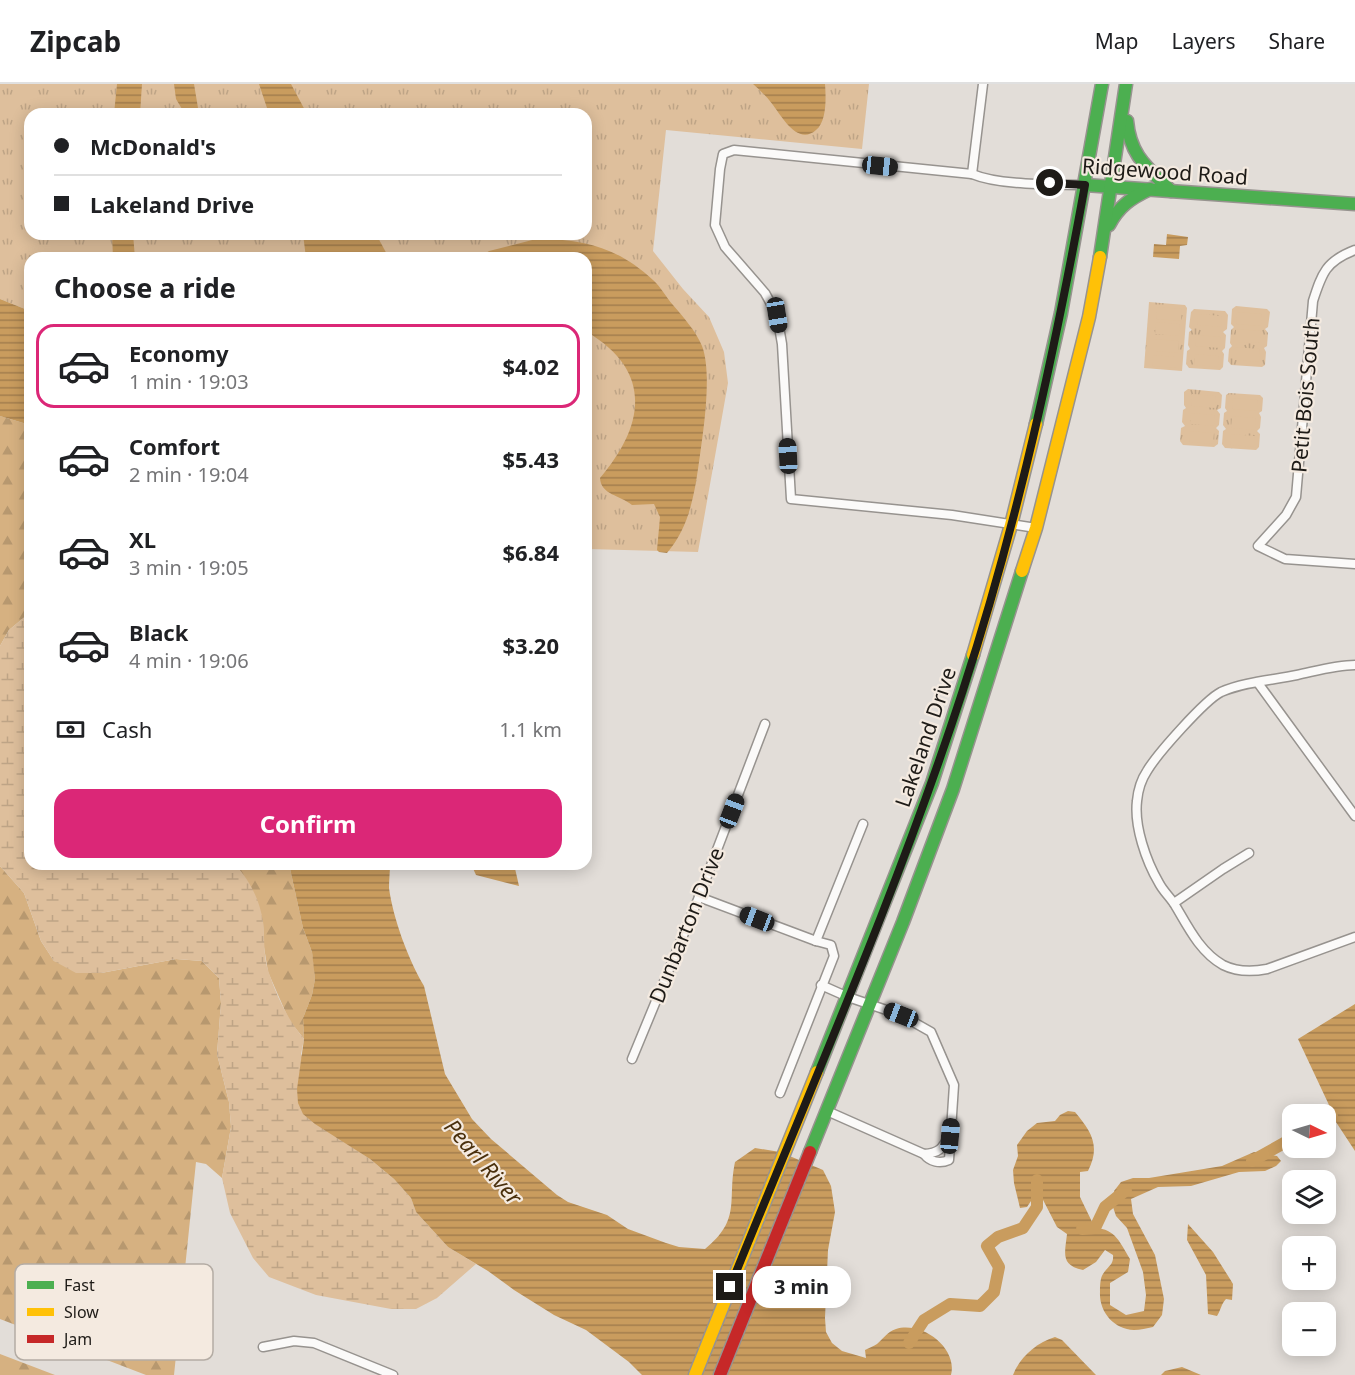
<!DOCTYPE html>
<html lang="en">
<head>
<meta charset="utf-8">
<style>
  body { margin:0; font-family:"Noto Sans",sans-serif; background:#f6f6f6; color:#202124; height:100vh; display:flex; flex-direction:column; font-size:22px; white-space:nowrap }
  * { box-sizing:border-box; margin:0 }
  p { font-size:20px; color:#757577 }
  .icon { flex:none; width:33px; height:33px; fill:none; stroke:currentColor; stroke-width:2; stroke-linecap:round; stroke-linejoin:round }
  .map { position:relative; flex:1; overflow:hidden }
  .panel { position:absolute; left:24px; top:168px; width:568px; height:618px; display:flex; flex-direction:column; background:#fff; border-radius:18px; box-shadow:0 3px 15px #0003 }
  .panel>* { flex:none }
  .hud { position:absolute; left:24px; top:24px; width:568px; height:132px; border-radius:18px; box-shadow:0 3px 15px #0003; display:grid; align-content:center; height:132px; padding:0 30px; background:#fff }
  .needle { width:39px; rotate:95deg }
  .controls { position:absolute; left:1282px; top:1020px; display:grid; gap:12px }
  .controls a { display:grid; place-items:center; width:54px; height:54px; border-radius:12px; background:#fff; box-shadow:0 3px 15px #0003; font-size:30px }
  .end { position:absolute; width:27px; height:27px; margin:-14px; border:8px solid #1e1b17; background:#fff; box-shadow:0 0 0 3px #fff }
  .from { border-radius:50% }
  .bubble { position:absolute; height:42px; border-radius:18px; background:#fff; box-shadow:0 3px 15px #0003; font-size:20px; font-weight:700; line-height:42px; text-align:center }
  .car { position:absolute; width:18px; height:36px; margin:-18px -9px; border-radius:8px; box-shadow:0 0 4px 2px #0007; background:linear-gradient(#222 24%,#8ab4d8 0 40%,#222 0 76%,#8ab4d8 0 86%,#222 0) }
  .hud b { display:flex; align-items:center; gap:21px; height:57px; font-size:22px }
  .hud b+b { border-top:2px solid #e0e0e0 }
  .hud i { width:15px; height:15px; background:#202124 }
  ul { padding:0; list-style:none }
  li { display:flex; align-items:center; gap:18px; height:84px; margin:0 12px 9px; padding:0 18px; border:3px solid transparent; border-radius:18px }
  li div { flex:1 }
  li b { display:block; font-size:22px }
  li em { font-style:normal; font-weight:700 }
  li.selected { border-color:#db2777 }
  li>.icon { width:54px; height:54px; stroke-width:1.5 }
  h2 { padding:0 30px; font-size:27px; line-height:72px }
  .pay { display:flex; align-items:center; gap:15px; height:66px; padding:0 30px; font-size:22px }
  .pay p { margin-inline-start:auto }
  .cta { display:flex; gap:12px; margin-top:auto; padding:12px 30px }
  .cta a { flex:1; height:69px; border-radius:18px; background:#db2777; color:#fff; font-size:24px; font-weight:700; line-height:69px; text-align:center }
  header { display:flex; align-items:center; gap:36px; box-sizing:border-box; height:84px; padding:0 30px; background:#fff; border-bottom:2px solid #e0e0e0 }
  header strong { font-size:28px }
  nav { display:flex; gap:33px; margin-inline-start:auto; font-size:21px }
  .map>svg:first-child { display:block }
</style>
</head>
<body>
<header>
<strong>Zipcab</strong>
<nav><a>Map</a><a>Layers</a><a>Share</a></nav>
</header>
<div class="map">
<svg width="1355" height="1291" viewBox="0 0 1355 1291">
  <defs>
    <pattern id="forest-firs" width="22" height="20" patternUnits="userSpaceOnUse" patternTransform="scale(1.5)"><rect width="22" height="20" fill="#d6b181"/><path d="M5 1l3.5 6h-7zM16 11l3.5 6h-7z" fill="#b7986f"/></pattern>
    <pattern id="wetland-marsh" width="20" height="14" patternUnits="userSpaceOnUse" patternTransform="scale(1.5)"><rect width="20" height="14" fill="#debf9c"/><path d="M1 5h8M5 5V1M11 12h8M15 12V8" fill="none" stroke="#bea486"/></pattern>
    <pattern id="park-tufts" width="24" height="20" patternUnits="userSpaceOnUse" patternTransform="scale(1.5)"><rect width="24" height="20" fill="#debf9c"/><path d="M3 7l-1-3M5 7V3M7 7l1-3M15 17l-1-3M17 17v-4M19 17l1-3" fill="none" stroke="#bea486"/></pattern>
    <pattern id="water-rules" width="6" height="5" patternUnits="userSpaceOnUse" patternTransform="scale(1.5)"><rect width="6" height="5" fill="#c99c5e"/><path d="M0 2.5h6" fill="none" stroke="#a37e4d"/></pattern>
  </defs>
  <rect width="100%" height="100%" fill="#e2ddd8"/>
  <g fill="url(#forest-firs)">
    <path d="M0 332 30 341V532L27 531 9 546 0 562Z"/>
    <path d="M235 780H289L303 844 312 868 314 882 315 895 312 911 303 934 304 955 289 936 268 888 264 863 263 838Z"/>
    <path d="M0 782 24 809 41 857 54 877 101 889 176 875 202 877 219 894 221 919 217 970 229 1018 231 1043 222 1094 206 1080 196 1078 174 1291H146L0 1235Z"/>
    <path d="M0 1270 55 1291H0Z"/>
  </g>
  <path fill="url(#wetland-marsh)" d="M27 531 30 532V780H235C250 797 260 816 263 838 265 855 263 873 269 889 277 913 288 936 304 955L301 970 343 1057 370 1075 394 1095 411 1114 416 1128 448 1163 476 1180 437 1214 416 1225H391L316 1211 269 1193 253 1174 230 1129 222 1094 231 1043 229 1018 217 970 221 919 219 894 202 877 176 875 101 889H76L54 877 41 857 24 809 0 782V562L9 546Z"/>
  <g fill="url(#park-tufts)" fill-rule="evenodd">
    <path d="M0 0H869L862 65 666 46 653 167 683 205 709 233 724 268 728 299 698 468 587 465 586 174H30V227L0 215ZM30 30H586V150H30Z"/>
    <path d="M1149 218 1185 221 1187 224 1182 287 1144 284Z"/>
    <path d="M1236 222 1267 225 1270 228 1268 243 1265 245 1268 249 1267 262 1264 264 1266 268 1265 281 1262 283 1231 281 1228 277 1229 265 1232 262 1230 259 1231 246 1234 243 1231 240 1232 225Z"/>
    <path d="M1194 225 1225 227 1228 231 1227 245 1223 248 1226 251 1225 264 1222 267 1224 270 1223 283 1220 286 1189 284 1186 280 1187 267 1190 265 1188 261 1189 248 1192 246 1189 243 1191 228Z"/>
    <path d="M1188 305 1219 308 1222 311 1221 324 1217 326 1220 330 1219 341 1216 344 1219 347 1218 360 1214 363 1183 361 1180 357 1181 344 1185 342 1182 338 1183 326 1186 324 1184 321V308Z"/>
    <path d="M1229 309 1260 311 1263 314 1262 327 1259 329 1261 333 1260 344 1257 347 1260 350 1259 363 1256 366 1225 364 1222 360 1223 347 1226 345 1223 341 1224 329 1227 327 1225 324 1226 311Z"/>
  </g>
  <g fill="#debf9c">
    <path d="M1157 223 1182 225 1181 237 1156 235Z"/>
    <path d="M1237 228 1262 230 1261 242 1236 240Z"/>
    <path d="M1198 230 1222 232 1221 243 1197 241Z"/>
    <path d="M1156 238 1180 240 1179 252 1155 250Z"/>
    <path d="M1236 245 1261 247 1260 259 1236 258Z"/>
    <path d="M1196 251 1221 253 1220 264 1195 262Z"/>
    <path d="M1154 255 1179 257 1178 269 1154 267Z"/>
    <path d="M1235 263 1260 265 1259 278 1235 276Z"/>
    <path d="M1195 270 1219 272 1218 283 1194 281Z"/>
    <path d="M1153 271 1177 273V284L1152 282Z"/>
    <path d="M1192 310 1216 312 1215 324 1191 322Z"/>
    <path d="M1233 314 1258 316 1257 327 1232 325Z"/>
    <path d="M1191 329 1215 331 1214 342 1190 340Z"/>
    <path d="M1232 332 1256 334 1255 346 1231 344Z"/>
    <path d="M1190 347 1214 349 1213 360 1189 358Z"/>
    <path d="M1231 350 1255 352 1254 363 1230 361Z"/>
  </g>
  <g fill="url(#water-rules)">
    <path d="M117 0H142L140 30H114Z"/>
    <path d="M174 0H194L199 30H185L176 15Z"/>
    <path d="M259 0H291L307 30H269Z"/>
    <path d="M753 0H825C826 13 827 37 816 46 798 62 782 33 773 21 767 13 760 6 753 0Z"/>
    <path d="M112 150H133L135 174H113Z"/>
    <path d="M303 150H376L389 174H306Z"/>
    <path d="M1167 150 1188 153 1187 161 1180 162 1179 175 1153 173 1154 160 1166 161Z"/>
    <path d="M540 154C587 157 617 163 653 196 661 203 666 213 673 221 683 233 696 247 702 262 712 288 704 343 700 371 695 406 691 441 667 469L659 468 657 466 660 433 654 420 632 421C620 411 601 411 600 394 645 341 653 287 587 248L586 174H479L489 167Z"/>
    <path d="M0 215 30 227V341L0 332Z"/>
    <path d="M289 780H390C390 788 389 796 389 804 393 834 408 875 424 902L445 990 472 1035 491 1055 557 1111 568 1118 607 1131 628 1145 666 1159 679 1163 705 1165C742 1135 727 1116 735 1078L755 1064 780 1068 823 1086 831 1102 835 1128 828 1166 825 1234 826 1248 832 1259 842 1267 866 1274 865 1266C869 1264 874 1262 877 1260 884 1254 887 1248 896 1245 922 1237 958 1264 951 1291H642L629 1278 586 1246 554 1231 514 1206 488 1187 448 1163 416 1128 411 1114 394 1095 370 1075 315 1040 303 1030 298 1019 297 1005 304 955 303 934 312 911 315 895 312 868 303 844Z"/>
    <path d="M471 780H514L519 802 476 791Z"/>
    <path d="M1355 920V1067L1332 1032 1329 1021 1298 955Z"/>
    <path d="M1068 1027 1075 1028C1091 1047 1101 1062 1088 1087L1080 1088V1113L1095 1144C1116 1145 1120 1159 1130 1175L1128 1188 1110 1199V1221L1126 1231 1144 1227 1146 1211 1143 1188 1127 1144 1116 1132 1113 1123 1114 1107 1121 1098 1133 1094H1149L1222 1082 1254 1068 1277 1072 1281 1077 1276 1082 1265 1087 1239 1088 1191 1102 1158 1103 1131 1115 1133 1130 1155 1171 1164 1215 1162 1231 1153 1243C1147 1244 1140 1246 1134 1246 1114 1245 1099 1228 1100 1208 1100 1203 1100 1194 1103 1190 1108 1182 1114 1181 1113 1171L1105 1166 1096 1178 1083 1186C1060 1181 1065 1169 1067 1150L1057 1143 1040 1110 1035 1111 1027 1123 1020 1124 1014 1099 1013 1086 1018 1072 1017 1061 1027 1047 1037 1039 1055 1037 1060 1031Z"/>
    <path d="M1188 1140 1213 1168 1230 1195 1233 1200 1232 1216 1226 1215C1221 1220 1221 1226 1217 1232L1208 1230 1206 1191 1187 1156Z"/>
    <path d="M1055 1253 1062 1256 1096 1291H1013C1020 1273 1036 1259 1055 1253Z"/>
    <path d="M1182 1283 1201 1291H1161L1165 1287Z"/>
  </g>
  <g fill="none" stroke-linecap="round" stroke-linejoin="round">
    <g stroke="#c99c5e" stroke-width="12">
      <path d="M1326 1036 1332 1032"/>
      <path d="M1252 1077 1293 1054"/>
      <path d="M1082 1145 1095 1144 1105 1123 1126 1106"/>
      <path d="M909 1259 924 1236 950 1220 980 1222 994 1208 999 1183 987 1162 998 1153 1023 1144 1037 1123V1096"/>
    </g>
    <g stroke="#97938f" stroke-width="11">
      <g id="street">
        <path d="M972 90 983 0"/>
        <path d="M1355 166C1326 177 1322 189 1313 217L1296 413 1286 431 1258 462 1285 475 1355 480"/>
        <path d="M1036 444 952 431 791 415 782 260 777 231 765 209 725 163 715 141 720 85 723 70 734 66 972 90C1001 102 1053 100 1085 101"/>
        <path d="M1355 581C1336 581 1316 587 1297 591 1273 596 1244 598 1221 608 1205 616 1157 670 1147 687 1141 696 1138 706 1137 717 1134 742 1146 777 1159 799 1163 807 1170 813 1175 821 1188 843 1200 868 1223 881 1237 888 1252 888 1267 885L1355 853"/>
        <path d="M1258 599 1355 732"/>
        <path d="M699 813 816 857"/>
        <path d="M1174 819 1223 785 1249 769"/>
        <path d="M821 901 848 913 901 931 931 948 954 1001 949 1076C940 1080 930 1078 924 1070L827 1027"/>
        <path d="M632 975 699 813 765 640"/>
        <path d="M780 1009 834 872 831 861 816 857 863 740"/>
        <path d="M924 1070C939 1069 942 1065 949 1052"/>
        <path d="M263 1263 294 1257 314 1259 393 1291"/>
      </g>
    </g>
    <g stroke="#97938f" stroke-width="15">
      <g id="fast">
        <path d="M1127 37C1130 72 1148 84 1171 107"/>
        <path d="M1085 101 1355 120"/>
        <path d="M1109 141C1119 122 1131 114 1150 105"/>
        <path d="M1100 173 1126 0"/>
        <path d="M1036 340 1061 229 1102 0"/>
        <path d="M817 988 932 699 973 571"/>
        <path d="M810 1068 903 838 953 705 1022 487"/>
      </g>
    </g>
    <g stroke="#97938f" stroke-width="15">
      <g id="slow">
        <path d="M1022 487 1036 444 1089 233 1100 173"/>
        <path d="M973 571 1011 441 1036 340"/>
        <path d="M695 1291 817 988"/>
      </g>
    </g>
    <g stroke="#97938f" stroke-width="15">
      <path id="jam" d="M720 1291 810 1068"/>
    </g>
    <use href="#street" stroke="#fbfaf9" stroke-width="8"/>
    <use href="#fast" stroke="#4caf50" stroke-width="12"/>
    <use href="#slow" stroke="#ffc107" stroke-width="12"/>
    <use href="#jam" stroke="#c62828" stroke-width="12"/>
  </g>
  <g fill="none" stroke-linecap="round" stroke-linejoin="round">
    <path stroke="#1e1b17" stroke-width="8" d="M730 1203C810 1005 897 809 963 606 1017 441 1054 271 1085 101L1050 99"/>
  </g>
  <g text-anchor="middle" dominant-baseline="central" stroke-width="4.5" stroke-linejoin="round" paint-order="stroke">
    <g font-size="21" fill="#1e1b17" stroke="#f4eae0">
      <text transform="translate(1165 87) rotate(4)">Ridgewood Road</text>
      <text transform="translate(1305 311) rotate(-85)">Petit Bois South</text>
      <text transform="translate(925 653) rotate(-71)">Lakeland Drive</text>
      <text transform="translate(686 841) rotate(-68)">Dunbarton Drive</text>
    </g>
    <g font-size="22" font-style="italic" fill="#4a300d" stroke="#f4eae0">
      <text transform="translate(484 1077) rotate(49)">Pearl River</text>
    </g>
  </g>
  <rect x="15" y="1180" width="198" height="96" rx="9" fill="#f4eae0" stroke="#b4aca4" stroke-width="1.5"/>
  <rect x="27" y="1197" width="27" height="8" fill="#4caf50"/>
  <rect x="27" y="1224" width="27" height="8" fill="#ffc107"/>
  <rect x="27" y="1251" width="27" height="8" fill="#c62828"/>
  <g font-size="16" fill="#1e1b17">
    <text x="64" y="1207">Fast</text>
    <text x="64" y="1234">Slow</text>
    <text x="64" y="1261">Jam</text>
  </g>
</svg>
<div class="controls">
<a><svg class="needle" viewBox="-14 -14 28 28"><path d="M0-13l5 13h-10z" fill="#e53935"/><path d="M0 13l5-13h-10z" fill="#757577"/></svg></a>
<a><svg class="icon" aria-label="layers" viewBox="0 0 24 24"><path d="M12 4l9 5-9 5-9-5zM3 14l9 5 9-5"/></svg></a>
<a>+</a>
<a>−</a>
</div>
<i class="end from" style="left:1050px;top:99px"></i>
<i class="end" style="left:730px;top:1203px"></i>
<div class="bubble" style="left:752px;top:1182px;width:99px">3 min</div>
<i class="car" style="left:880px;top:82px;rotate:96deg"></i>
<i class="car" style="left:777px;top:231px;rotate:171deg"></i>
<i class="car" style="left:788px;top:372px;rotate:357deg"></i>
<i class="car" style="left:732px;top:727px;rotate:21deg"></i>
<i class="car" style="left:757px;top:835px;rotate:291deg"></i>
<i class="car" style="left:901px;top:931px;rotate:291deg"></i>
<i class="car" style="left:950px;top:1052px;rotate:5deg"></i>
<div class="hud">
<b><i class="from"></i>McDonald's</b>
<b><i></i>Lakeland Drive</b>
</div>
<section class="panel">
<h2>Choose a ride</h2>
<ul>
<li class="selected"><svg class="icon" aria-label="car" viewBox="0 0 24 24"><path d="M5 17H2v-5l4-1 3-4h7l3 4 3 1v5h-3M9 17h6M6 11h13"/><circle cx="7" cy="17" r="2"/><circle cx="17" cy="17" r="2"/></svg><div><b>Economy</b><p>1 min · 19:03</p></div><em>$4.02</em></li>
<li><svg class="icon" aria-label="car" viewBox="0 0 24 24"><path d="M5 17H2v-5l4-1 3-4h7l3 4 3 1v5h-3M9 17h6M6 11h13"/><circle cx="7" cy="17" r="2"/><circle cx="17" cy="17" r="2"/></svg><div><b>Comfort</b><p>2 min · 19:04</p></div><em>$5.43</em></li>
<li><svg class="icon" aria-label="car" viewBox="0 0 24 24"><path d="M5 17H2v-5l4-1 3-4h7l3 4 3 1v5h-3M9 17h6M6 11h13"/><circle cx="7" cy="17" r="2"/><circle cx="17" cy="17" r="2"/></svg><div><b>XL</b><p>3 min · 19:05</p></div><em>$6.84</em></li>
<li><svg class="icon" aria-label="car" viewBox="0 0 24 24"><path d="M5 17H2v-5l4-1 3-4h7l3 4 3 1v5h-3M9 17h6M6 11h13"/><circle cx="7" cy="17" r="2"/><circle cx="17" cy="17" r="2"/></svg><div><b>Black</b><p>4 min · 19:06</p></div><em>$3.20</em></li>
</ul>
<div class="pay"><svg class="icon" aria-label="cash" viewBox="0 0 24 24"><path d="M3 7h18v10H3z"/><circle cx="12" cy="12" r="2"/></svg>Cash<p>1.1 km</p></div>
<div class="cta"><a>Confirm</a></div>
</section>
</div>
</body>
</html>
